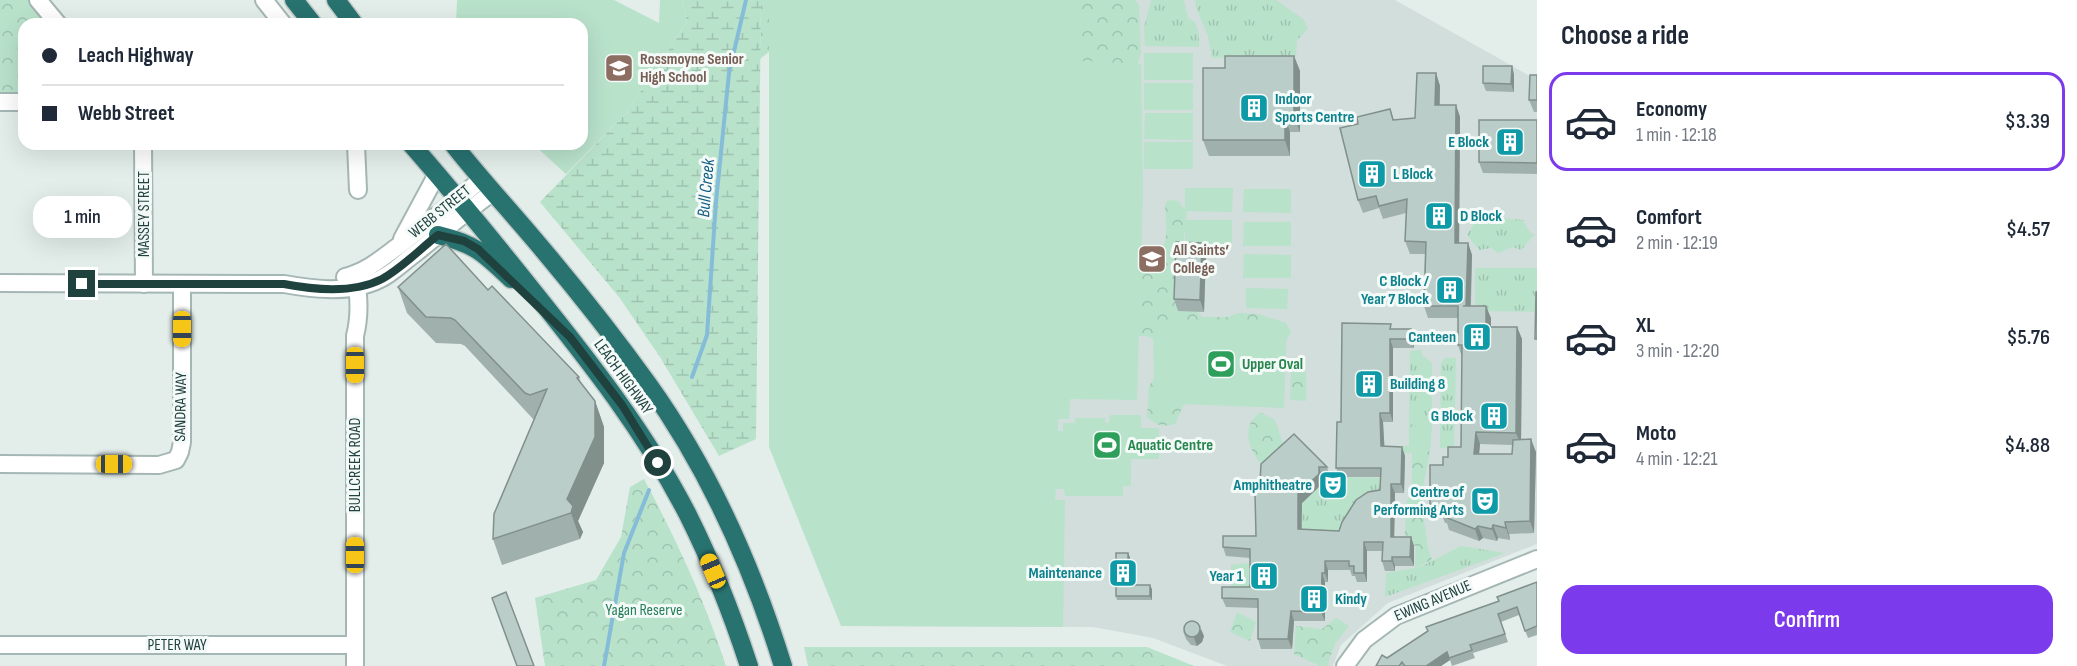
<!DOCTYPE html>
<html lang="en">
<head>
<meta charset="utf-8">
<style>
  body { margin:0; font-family:"Sofia Sans Condensed",sans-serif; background:#f6f6f7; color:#1f2937; height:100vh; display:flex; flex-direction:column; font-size:22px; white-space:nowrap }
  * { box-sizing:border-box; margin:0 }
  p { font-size:20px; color:#747a83 }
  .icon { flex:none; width:33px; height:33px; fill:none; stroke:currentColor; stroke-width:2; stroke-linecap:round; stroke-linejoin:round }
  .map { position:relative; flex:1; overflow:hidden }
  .side { display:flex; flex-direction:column; background:#fff; width:540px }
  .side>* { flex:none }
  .guide { position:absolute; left:18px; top:18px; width:570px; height:132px; border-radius:18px; box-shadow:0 6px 24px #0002; display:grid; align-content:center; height:132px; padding:0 24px; background:#fff }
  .end { position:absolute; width:27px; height:27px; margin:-14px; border:8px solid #20423f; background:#fff; box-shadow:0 0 0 3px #fff }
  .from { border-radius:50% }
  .bubble { position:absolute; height:42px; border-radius:18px; background:#fff; box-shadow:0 6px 24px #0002; font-size:20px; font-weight:600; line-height:42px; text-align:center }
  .car { position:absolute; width:18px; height:36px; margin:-18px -9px; border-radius:8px; box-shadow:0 0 4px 2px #0007; background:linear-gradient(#f5c518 24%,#345 0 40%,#f5c518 0 76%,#345 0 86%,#f5c518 0) }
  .guide b { display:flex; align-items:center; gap:21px; height:57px; font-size:22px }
  .guide b+b { border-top:2px solid #e0e1e3 }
  .guide i { width:15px; height:15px; background:#1f2937 }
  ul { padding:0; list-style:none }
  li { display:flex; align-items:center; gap:18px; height:99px; margin:0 12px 9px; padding:0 12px; border:3px solid transparent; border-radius:18px }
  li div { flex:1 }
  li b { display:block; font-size:22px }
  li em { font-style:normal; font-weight:600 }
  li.current { border-color:#7c3aed }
  li>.icon { width:54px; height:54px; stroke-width:1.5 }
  h2 { padding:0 24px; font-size:27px; line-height:72px }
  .action { display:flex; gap:12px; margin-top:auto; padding:12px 24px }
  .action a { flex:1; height:69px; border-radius:18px; background:#7c3aed; color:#fff; font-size:24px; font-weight:600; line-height:69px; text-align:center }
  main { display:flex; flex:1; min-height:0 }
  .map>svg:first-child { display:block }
</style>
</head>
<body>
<main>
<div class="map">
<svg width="1537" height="666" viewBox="0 0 1537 666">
  <defs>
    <pattern id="grass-tufts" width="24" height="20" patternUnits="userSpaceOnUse" patternTransform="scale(1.5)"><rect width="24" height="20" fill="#b9e2cb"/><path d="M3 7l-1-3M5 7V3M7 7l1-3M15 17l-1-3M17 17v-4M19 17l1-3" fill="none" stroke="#9fc3af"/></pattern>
    <pattern id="forest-crowns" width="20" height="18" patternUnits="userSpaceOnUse" patternTransform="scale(1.5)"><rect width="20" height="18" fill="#b9e2cb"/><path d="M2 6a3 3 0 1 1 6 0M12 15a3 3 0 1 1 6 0" fill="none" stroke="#9fc3af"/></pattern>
    <pattern id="wetland-marsh" width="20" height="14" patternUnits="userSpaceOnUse" patternTransform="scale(1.5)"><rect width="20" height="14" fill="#b9e2cb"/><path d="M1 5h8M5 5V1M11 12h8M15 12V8" fill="none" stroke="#9fc3af"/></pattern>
  </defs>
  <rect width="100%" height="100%" fill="#e3eeeb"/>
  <path fill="#d1dedb" d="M768 0H1395L1537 80V544L1388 603 1341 645 1333 666H1227L1153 638 1093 627 841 626Z"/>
  <g fill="url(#grass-tufts)">
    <path d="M1151 0H1184L1188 18 1195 22 1199 34V47L1145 46 1144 28Z"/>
    <path d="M1195 0H1276L1303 19 1308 28 1297 41 1296 56 1212 58 1208 36 1197 10Z"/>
    <path d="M1492 217 1523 220 1529 231 1534 235 1521 250 1513 247 1498 253 1491 248 1479 250 1467 235 1475 222Z"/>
    <path d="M1475 268H1537V312L1475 311Z"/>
    <path d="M1422 350V355L1432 363V426L1409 427 1410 351Z"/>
    <path d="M1445 358H1456L1454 449 1440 448 1441 363Z"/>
    <path d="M1343 477 1384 478 1383 500 1345 531 1301 538 1302 503 1322 484 1323 497C1335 495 1341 489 1343 477Z"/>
    <path d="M1461 546 1505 553 1385 597 1386 573 1420 567Z"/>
  </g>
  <g fill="url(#forest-crowns)">
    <path d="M0 0H30L49 24H24V96H0Z"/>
    <path d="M761 0H1135L1139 5 1141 52 1138 64 1113 88 784 40 760 59Z"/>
    <path d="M1168 200 1178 201 1187 212 1182 252 1191 304 1202 317H1227L1239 313 1258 314 1286 323 1291 333 1283 344 1184 404 1175 424C1162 427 1157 426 1147 417L1149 386 1154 378 1153 339 1147 336H1126L1131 273 1146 270C1170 244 1167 238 1165 205Z"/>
    <path d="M1291 370H1306V401L1290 400Z"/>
    <path d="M1260 412 1275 420 1283 443 1262 465C1252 454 1245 439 1250 424 1252 420 1257 415 1260 412Z"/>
    <path d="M1423 448 1430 452 1421 496 1428 548 1432 560 1415 568 1416 546 1404 544 1407 500 1412 494V453Z"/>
    <path d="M644 479C676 539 705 601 726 666H545L535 598 596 580 621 537 630 487Z"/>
    <path d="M1249 563 1250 588 1231 586V565Z"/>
    <path d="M1237 612 1256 622 1250 641 1230 632Z"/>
    <path d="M1336 618 1349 626 1335 644 1327 666H1320L1294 654 1296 626 1322 629Z"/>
    <path d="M804 647H1147L1194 666H808Z"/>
  </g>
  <path fill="url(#wetland-marsh)" d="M682 0H761L756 439 719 456 660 357 619 297 540 202 626 113 687 22Z"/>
  <g fill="#b9e2cb">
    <path d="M457 0H614L659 23 660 0H682L687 22 626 113 566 174 533 144H582V24H456Z"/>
    <path d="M769 0H1080V61L1141 64 1143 192 1137 400 1070 399 1069 419H1058V431H1063V423H1075V418H1105V423H1109L1110 415H1141V428H1159V459H1131V486H1123V496H1065L1064 489H1056L1055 500H1065L1063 627 841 626 769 447Z"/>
    <rect x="1144" y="53" width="49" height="27"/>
    <rect x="1144" y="83" width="49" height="27"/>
    <path d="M1145 113H1193V140L1144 139Z"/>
    <rect x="1144" y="142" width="49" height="27"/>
    <path d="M1185 188H1233L1232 212 1185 211Z"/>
    <path d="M1244 189H1291V213L1243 212Z"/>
    <rect x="1185" y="220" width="47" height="24"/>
    <path d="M1244 222H1291V246H1243Z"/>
    <path d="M1244 254 1291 255V278H1243Z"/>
    <path d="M1246 288 1288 289 1287 309 1246 308Z"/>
    <path d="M1158 320 1287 326 1284 408 1154 403Z"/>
    <path d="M1432 426 1430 452 1423 448 1412 453H1389V446H1409V427Z"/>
  </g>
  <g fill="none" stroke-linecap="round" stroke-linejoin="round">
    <g stroke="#85bdd9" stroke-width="4">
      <path d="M692 377 707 335 716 202 729 73 746 0"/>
      <path d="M604 666 624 553 649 490"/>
    </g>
    <g stroke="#a5b7b4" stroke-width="20">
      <g id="minor">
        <path d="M38 0 58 24"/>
        <path d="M264 0 283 24"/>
        <path d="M0 102H24"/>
        <path d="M143 144 144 284"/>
        <path d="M356 144 358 190"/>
        <path d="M402 239 437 174"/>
        <path d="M345 277C368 271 382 258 401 244 428 223 455 201 482 179"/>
        <path d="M0 283 284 284C312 289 344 293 371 283 389 277 402 263 417 252 442 232 467 211 493 192"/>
        <path d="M0 464 159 465 176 460 180 452 182 442V284"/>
        <path d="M0 645H355"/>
        <path d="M355 666V336C360 316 359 294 355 275"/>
        <path d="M1345 666 1364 640 1396 616 1537 559"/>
      </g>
    </g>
    <g stroke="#c1cac9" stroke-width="21">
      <g id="highway">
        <path d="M294 0 313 24"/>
        <path d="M336 0 354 24"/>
        <path d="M411 144C453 192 493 241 533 291 590 362 646 433 688 515 712 563 732 614 749 666"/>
        <path d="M453 144C478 176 506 206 533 238 573 285 612 334 648 384 709 469 752 566 783 666"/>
        <path d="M438 235C475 244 484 253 511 279"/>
      </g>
    </g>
    <use href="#minor" stroke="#fff" stroke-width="16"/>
    <use href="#highway" stroke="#287270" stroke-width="18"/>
  </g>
  <g fill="#a0b0ac" fill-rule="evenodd">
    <path d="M1294 56 1300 71V132H1290V156H1209L1203 140 1225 68Z"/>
    <path d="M1436 73 1440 86V105H1456L1460 117 1459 243H1468L1472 255 1471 306 1491 318V327H1517L1522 339 1521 440 1536 452 1534 533 1509 534 1510 540 1498 538 1497 541 1483 538 1479 541 1449 530 1447 523H1445L1443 518 1435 516 1430 504 1443 465 1448 457 1461 447 1462 357 1458 345V318H1428L1424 306 1425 254H1410L1405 241 1406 213 1383 219 1379 208 1363 213 1358 200V124L1390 109 1394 120 1415 118ZM1480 444 1513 445 1512 454H1479Z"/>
    <path d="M1514 74V92L1486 91 1483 83Z"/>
    <path d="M1537 75V112H1534L1529 100Z"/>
    <path d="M1537 120V174L1483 173 1479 162Z"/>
    <path d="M1206 255 1204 312 1178 311 1174 299Z"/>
    <path d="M398 287 488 290 579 377 581 384 595 401 604 427V463L578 521 583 532 580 539 502 565 493 539 534 420 465 346 461 344 436 343 407 313Z"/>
    <path d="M1392 329 1414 338V348H1393V422H1383L1384 446 1402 447 1405 456 1404 493H1395L1394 537H1411L1414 546V566H1395V571H1385L1382 561V551H1367V582H1357L1355 576H1352L1350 570H1328V582H1325V621H1294L1292 649H1261L1258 639V608L1226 607 1222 598 1250 587V558L1226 556 1223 547 1256 536 1260 483 1261 464 1327 467 1330 476H1322V484L1302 503V529L1339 531 1380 490V477H1340L1336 468 1341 422Z"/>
    <path d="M1130 557V585L1152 589V600H1117L1116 596Z"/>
    <path d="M1537 582V635L1528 638 1519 615 1501 622 1508 642 1473 653 1475 658 1452 666 1450 660 1441 666H1376L1387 658Z"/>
    <path d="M1183 631 1204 636 1202 642 1197 646 1191 645 1186 639Z"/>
  </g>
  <g fill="#82908c">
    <path d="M1294 56 1300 71V132L1294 117Z"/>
    <path d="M1512 66 1514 74V92L1511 84Z"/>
    <path d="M1436 73 1440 86 1439 117 1435 105Z"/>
    <path d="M1456 105 1460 117 1459 255 1455 243Z"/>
    <path d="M1285 117 1290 132V156L1285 140Z"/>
    <path d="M1202 243 1206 255 1204 312 1200 300Z"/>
    <path d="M1468 243 1472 255 1470 318 1466 306Z"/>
    <path d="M1486 306 1491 318V339L1486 327Z"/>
    <path d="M1517 327 1522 339 1521 445 1516 433Z"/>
    <path d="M1411 329 1414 338V348L1411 339Z"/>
    <path d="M1390 339 1393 348V422L1390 413Z"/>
    <path d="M595 401 604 427V463L578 521 583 532 580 539 571 513 567 499Z"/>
    <path d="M1380 413 1383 422 1385 456 1381 446Z"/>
    <path d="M1476 432 1480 444 1478 466 1474 454Z"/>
    <path d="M1531 439 1536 452 1534 533 1530 521Z"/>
    <path d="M1402 447 1405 456 1404 493 1401 484Z"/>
    <path d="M1319 467 1322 476V484L1302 503 1301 538 1298 529V494Z"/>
    <path d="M1391 484 1395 493 1394 546 1391 537Z"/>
    <path d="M1505 522 1509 534 1510 540 1506 528Z"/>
    <path d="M1493 525 1498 538 1497 541 1492 529Z"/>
    <path d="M1478 526 1483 538 1479 541 1475 529Z"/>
    <path d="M1411 537 1414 546V566L1410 557Z"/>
    <path d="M1364 542 1367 551V582L1364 573Z"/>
    <path d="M1128 553 1130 557V589L1128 585Z"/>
    <path d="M1392 557 1395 566V571L1392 561Z"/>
    <path d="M1325 561 1328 570V582L1325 573Z"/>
    <path d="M1322 573 1325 582V621L1321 612Z"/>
    <path d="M1150 585 1152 589V600L1150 596Z"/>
    <path d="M1291 611 1294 621 1292 649 1288 639Z"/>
    <path d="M1201 629 1204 636 1202 642 1197 646 1194 638Z"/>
    <path d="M1447 652 1450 660 1441 666H1426Z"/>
  </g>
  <g fill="#bacdc8" stroke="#82908c" stroke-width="1.5">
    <path d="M1225 56H1294V117H1285V140H1203V68H1225Z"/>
    <path d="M1483 66H1512L1511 84 1483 83Z"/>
    <path d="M1417 73H1436L1435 105H1456L1455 243H1468L1466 306H1463H1486V327H1517L1516 433 1476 432 1474 454H1512L1513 440 1531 439 1530 521 1505 522 1506 528 1493 525 1492 529 1478 526 1475 529 1445 517 1444 511H1441V506L1430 504V465H1443V457H1448V447H1461L1462 345H1458V306H1424L1426 242 1405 241 1407 199 1379 206 1376 196 1358 200 1340 128 1358 124 1357 117 1390 109 1393 120 1415 118Z"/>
    <path d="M1530 75H1537V100H1529Z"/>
    <path d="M1479 120H1537V163L1479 162Z"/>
    <path d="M1176 242 1202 243 1200 300 1174 299Z"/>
    <path d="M446 244 488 290 492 286 579 377 577 378 595 401V437L567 499 573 506 571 513 493 539 494 514 547 389 530 395 525 393 455 320 451 318 426 317 398 287Z"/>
    <path d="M1536 292H1537V339H1535Z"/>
    <path d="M1342 323 1391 324 1390 329H1411V339H1390V413H1380L1381 446 1402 447 1401 484H1391V537H1411L1410 557H1392V561H1382L1383 542H1364V573H1354V566H1349V561H1325V573H1322L1321 612 1291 611 1288 639H1258V599L1222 598V587H1250V549L1223 547V536H1256L1255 493 1256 484 1260 483 1261 464 1294 434 1327 467H1319V474L1298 494V529L1339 531 1342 522 1356 500 1368 492 1380 490 1381 468H1336L1337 422H1341Z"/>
    <path d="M1116 553H1128V585H1150V596H1116Z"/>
    <path d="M1537 582V626L1525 631 1517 607 1498 614 1505 634 1470 645 1472 650 1449 658 1447 652 1426 666H1405L1402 662 1399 666H1376L1382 655 1387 658 1428 631 1426 627 1499 601 1497 597Z"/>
    <path d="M506 592 534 666H517L492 598Z"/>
    <circle cx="1192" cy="629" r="8"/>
  </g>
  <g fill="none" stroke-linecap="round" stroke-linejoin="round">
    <path stroke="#20423f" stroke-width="8" d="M82 284H284C315 290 353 294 382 279 402 268 420 249 438 235L464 241 478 249 570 337 622 405 658 463"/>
  </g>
  <defs>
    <g id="school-square" transform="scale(1.5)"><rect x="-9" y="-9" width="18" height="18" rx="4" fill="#8d6e63" stroke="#f4faf8"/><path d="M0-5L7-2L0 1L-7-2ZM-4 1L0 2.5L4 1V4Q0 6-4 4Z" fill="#fff"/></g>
    <g id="building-square" transform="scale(1.5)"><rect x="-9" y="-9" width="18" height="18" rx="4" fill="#0f9aa8" stroke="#f4faf8"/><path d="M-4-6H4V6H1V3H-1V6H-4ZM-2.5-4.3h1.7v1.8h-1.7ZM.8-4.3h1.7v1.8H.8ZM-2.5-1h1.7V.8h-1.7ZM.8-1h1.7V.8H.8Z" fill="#fff"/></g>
    <g id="stadium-square" transform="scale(1.5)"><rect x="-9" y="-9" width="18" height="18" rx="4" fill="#2e9e5b" stroke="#f4faf8"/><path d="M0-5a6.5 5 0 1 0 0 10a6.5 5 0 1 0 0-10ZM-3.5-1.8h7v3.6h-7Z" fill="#fff"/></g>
    <g id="theatre-square" transform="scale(1.5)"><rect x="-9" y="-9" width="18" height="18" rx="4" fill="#0f9aa8" stroke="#f4faf8"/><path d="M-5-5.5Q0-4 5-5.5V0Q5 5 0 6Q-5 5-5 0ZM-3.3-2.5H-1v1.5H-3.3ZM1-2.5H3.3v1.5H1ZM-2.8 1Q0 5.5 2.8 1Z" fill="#fff"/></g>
  </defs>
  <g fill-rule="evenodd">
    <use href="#school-square" x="619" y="68"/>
    <use href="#building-square" x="1254" y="108"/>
    <use href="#building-square" x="1510" y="142"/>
    <use href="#building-square" x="1372" y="174"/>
    <use href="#building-square" x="1439" y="216"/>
    <use href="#school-square" x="1152" y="259"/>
    <use href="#building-square" x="1450" y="290"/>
    <use href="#building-square" x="1477" y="337"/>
    <use href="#stadium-square" x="1221" y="364"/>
    <use href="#building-square" x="1369" y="384"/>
    <use href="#building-square" x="1494" y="416"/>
    <use href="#stadium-square" x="1107" y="445"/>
    <use href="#theatre-square" x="1333" y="485"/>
    <use href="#theatre-square" x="1485" y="501"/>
    <use href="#building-square" x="1123" y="573"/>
    <use href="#building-square" x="1264" y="576"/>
    <use href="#building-square" x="1314" y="599"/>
  </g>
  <g text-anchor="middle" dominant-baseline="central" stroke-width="6" stroke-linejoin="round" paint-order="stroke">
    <g font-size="16" font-weight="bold" fill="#785e54" stroke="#f4faf8" text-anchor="start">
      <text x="640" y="59">Rossmoyne Senior<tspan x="640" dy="18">High School</tspan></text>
      <text x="1173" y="250">All Saints’<tspan x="1173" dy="18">College</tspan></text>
    </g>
    <g font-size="16" font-weight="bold" fill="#0d838f" stroke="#f4faf8" text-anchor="end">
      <text x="1275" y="99" text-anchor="start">Indoor<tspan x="1275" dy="18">Sports Centre</tspan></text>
      <text x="1489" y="142">E Block</text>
      <text x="1393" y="174" text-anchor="start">L Block</text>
      <text x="1460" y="216" text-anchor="start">D Block</text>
      <text x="1429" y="281">C Block /<tspan x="1429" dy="18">Year 7 Block</tspan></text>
      <text x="1456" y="337">Canteen</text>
      <text x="1390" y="384" text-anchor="start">Building 8</text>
      <text x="1473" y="416">G Block</text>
      <text x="1312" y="485">Amphitheatre</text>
      <text x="1464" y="492">Centre of<tspan x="1464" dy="18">Performing Arts</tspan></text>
      <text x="1102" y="573">Maintenance</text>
      <text x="1243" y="576">Year 1</text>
      <text x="1335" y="599" text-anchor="start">Kindy</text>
    </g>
    <g font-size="16" fill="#20423f" stroke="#f4faf8">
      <text transform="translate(440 212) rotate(-39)">WEBB STREET</text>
      <text transform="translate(144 214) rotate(-90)">MASSEY STREET</text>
      <text transform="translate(623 377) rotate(54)">LEACH HIGHWAY</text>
      <text transform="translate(181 407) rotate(-89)">SANDRA WAY</text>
      <text transform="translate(355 465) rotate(-90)">BULLCREEK ROAD</text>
      <text transform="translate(1433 601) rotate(-23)">EWING AVENUE</text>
      <text x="177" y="645">PETER WAY</text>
    </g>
    <g font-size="16" font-weight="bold" fill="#27864d" stroke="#f4faf8" text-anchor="start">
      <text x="1242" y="364">Upper Oval</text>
      <text x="1128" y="445">Aquatic Centre</text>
    </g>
    <g font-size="16" fill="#257e57" stroke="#f4faf8">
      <text x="644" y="610">Yagan Reserve</text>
    </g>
    <g font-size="18" font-style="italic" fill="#135d85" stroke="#f4faf8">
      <text transform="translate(706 188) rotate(-85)">Bull Creek</text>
    </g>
  </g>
</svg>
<i class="end from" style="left:658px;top:463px"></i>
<i class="end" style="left:82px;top:284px"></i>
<div class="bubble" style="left:33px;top:196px;width:99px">1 min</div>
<i class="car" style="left:182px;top:329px;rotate:180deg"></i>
<i class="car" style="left:355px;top:365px;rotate:180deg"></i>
<i class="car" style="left:114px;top:464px;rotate:90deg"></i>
<i class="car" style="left:355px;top:555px;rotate:0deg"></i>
<i class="car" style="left:713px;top:571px;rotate:337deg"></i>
<div class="guide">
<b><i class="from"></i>Leach Highway</b>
<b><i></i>Webb Street</b>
</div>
</div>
<section class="side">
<h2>Choose a ride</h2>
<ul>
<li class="current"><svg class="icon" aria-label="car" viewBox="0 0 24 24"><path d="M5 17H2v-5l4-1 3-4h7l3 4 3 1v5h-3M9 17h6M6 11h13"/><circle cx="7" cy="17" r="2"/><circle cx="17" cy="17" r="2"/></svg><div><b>Economy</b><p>1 min · 12:18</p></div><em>$3.39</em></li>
<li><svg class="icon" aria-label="car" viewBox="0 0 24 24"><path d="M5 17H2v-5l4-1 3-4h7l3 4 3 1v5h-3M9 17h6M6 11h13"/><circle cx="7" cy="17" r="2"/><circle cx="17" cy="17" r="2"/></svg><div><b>Comfort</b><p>2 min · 12:19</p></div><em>$4.57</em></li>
<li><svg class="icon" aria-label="car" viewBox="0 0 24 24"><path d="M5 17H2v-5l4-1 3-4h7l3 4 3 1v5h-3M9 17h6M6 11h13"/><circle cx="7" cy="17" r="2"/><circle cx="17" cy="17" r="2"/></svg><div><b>XL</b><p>3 min · 12:20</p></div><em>$5.76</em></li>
<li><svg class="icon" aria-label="car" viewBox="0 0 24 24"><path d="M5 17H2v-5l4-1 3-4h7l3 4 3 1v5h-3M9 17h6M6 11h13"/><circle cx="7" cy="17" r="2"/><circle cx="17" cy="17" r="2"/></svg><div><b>Moto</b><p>4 min · 12:21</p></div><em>$4.88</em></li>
</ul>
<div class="action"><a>Confirm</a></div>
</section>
</main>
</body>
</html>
